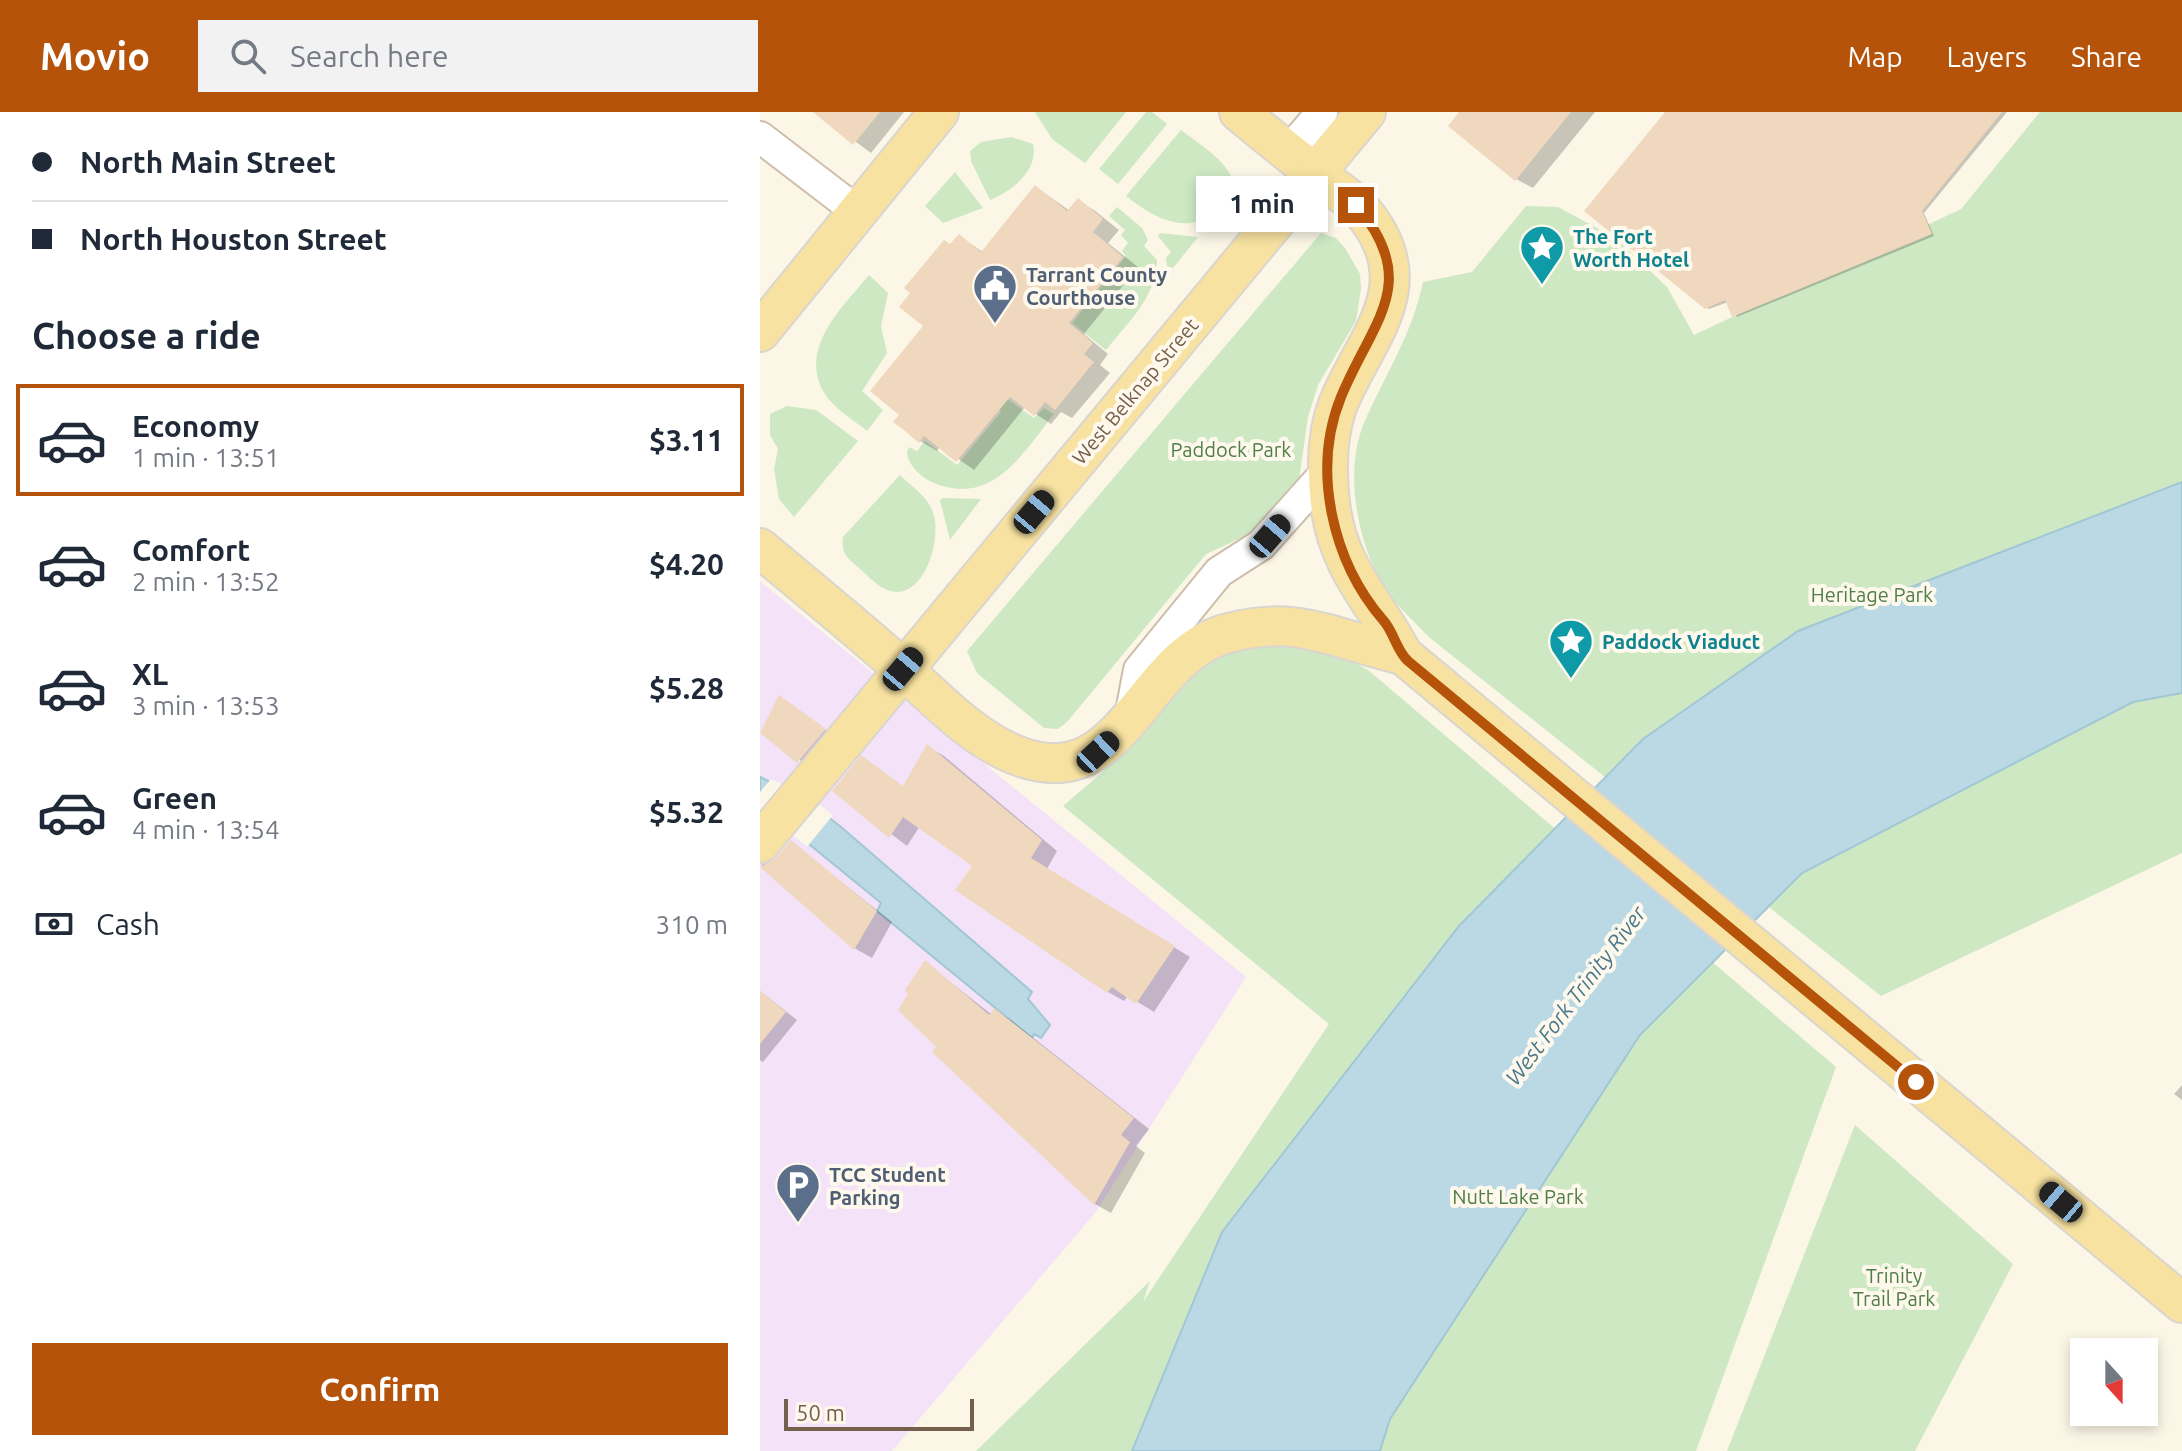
<!DOCTYPE html>
<html lang="en">
<head>
<meta charset="utf-8">
<style>
  body { margin:0; font-family:Ubuntu,sans-serif; background:#f2f2f3; color:#1f2937; height:100vh; display:flex; flex-direction:column; font-size:30px; white-space:nowrap }
  * { box-sizing:border-box; margin:0 }
  p { font-size:26px; color:#747a83 }
  .icon { flex:none; width:44px; height:44px; fill:none; stroke:currentColor; stroke-width:2; stroke-linecap:round; stroke-linejoin:round }
  .map { position:relative; flex:1; overflow:hidden }
  .details { display:flex; flex-direction:column; background:#fff; width:760px }
  .details>* { flex:none }
  .guide { display:grid; align-content:center; height:176px; padding:0 32px; background:#fff }
  .needle { width:52px; rotate:159deg }
  .tools { position:absolute; left:1310px; top:1226px; display:grid; gap:16px }
  .tools a { display:grid; place-items:center; width:88px; height:88px; border-radius:0px; background:#fff; box-shadow:0 4px 12px #0003; font-size:40px }
  .scale { position:absolute; left:24px; bottom:20px; width:190px; box-sizing:border-box; padding-left:8px; border:4px solid #735f4c; border-top:0; font-size:22px; line-height:28px; white-space:nowrap; color:#735f4c; -webkit-text-stroke:6px #fef9ec; paint-order:stroke }
  .end { position:absolute; width:36px; height:36px; margin:-18px; border:10px solid #b45309; background:#fff; box-shadow:0 0 0 4px #fff }
  .from { border-radius:50% }
  .bubble { position:absolute; height:56px; border-radius:0px; background:#fff; box-shadow:0 4px 12px #0003; font-size:26px; font-weight:600; line-height:56px; text-align:center }
  .car { position:absolute; width:24px; height:48px; margin:-24px -12px; border-radius:10px; box-shadow:0 0 6px 2px #0007; background:linear-gradient(#222 24%,#8ab4d8 0 40%,#222 0 76%,#8ab4d8 0 86%,#222 0) }
  .guide b { display:flex; align-items:center; gap:28px; height:76px; font-size:30px }
  .guide b+b { border-top:2px solid #e0e1e3 }
  .guide i { width:20px; height:20px; background:#1f2937 }
  ul { padding:0; list-style:none }
  li { display:flex; align-items:center; gap:24px; height:112px; margin:0 16px 12px; padding:0 16px; border:4px solid transparent; border-radius:0px }
  li div { flex:1 }
  li b { display:block; font-size:30px }
  li em { font-style:normal; font-weight:600 }
  li.current { border-color:#b45309 }
  li>.icon { width:72px; height:72px; stroke-width:1.5 }
  h2 { padding:0 32px; font-size:36px; line-height:96px }
  .pay { display:flex; align-items:center; gap:20px; height:88px; padding:0 32px; font-size:30px }
  .pay p { margin-inline-start:auto }
  .primary-button { display:flex; gap:16px; margin-top:auto; padding:16px 32px }
  .primary-button a { flex:1; height:92px; border-radius:0px; background:#b45309; color:#fff; font-size:32px; font-weight:600; line-height:92px; text-align:center }
  header { display:flex; align-items:center; gap:48px; box-sizing:border-box; height:112px; padding:0 40px; background:#b45309; color:#fff }
  header strong { font-size:38px }
  nav { display:flex; gap:44px; margin-inline-start:auto; font-size:28px }
  .search { width:560px; height:72px; background:#f2f2f3; display:flex; align-items:center; gap:20px; box-sizing:border-box; padding:0 28px; border-radius:0px; color:#747a83; font-size:30px }
  main { display:flex; flex:1; min-height:0 }
  .map>svg:first-child { display:block }
</style>
</head>
<body>
<header>
<strong>Movio</strong>
<div class="search"><svg class="icon" aria-label="search" viewBox="0 0 24 24"><circle cx="10" cy="10" r="6"/><path d="M15 15l6 6"/></svg>Search here</div>
<nav><a>Map</a><a>Layers</a><a>Share</a></nav>
</header>
<main>
<section class="details">
<div class="guide">
<b><i class="from"></i>North Main Street</b>
<b><i></i>North Houston Street</b>
</div>
<h2>Choose a ride</h2>
<ul>
<li class="current"><svg class="icon" aria-label="car" viewBox="0 0 24 24"><path d="M5 17H2v-5l4-1 3-4h7l3 4 3 1v5h-3M9 17h6M6 11h13"/><circle cx="7" cy="17" r="2"/><circle cx="17" cy="17" r="2"/></svg><div><b>Economy</b><p>1 min · 13:51</p></div><em>$3.11</em></li>
<li><svg class="icon" aria-label="car" viewBox="0 0 24 24"><path d="M5 17H2v-5l4-1 3-4h7l3 4 3 1v5h-3M9 17h6M6 11h13"/><circle cx="7" cy="17" r="2"/><circle cx="17" cy="17" r="2"/></svg><div><b>Comfort</b><p>2 min · 13:52</p></div><em>$4.20</em></li>
<li><svg class="icon" aria-label="car" viewBox="0 0 24 24"><path d="M5 17H2v-5l4-1 3-4h7l3 4 3 1v5h-3M9 17h6M6 11h13"/><circle cx="7" cy="17" r="2"/><circle cx="17" cy="17" r="2"/></svg><div><b>XL</b><p>3 min · 13:53</p></div><em>$5.28</em></li>
<li><svg class="icon" aria-label="car" viewBox="0 0 24 24"><path d="M5 17H2v-5l4-1 3-4h7l3 4 3 1v5h-3M9 17h6M6 11h13"/><circle cx="7" cy="17" r="2"/><circle cx="17" cy="17" r="2"/></svg><div><b>Green</b><p>4 min · 13:54</p></div><em>$5.32</em></li>
</ul>
<div class="pay"><svg class="icon" aria-label="cash" viewBox="0 0 24 24"><path d="M3 7h18v10H3z"/><circle cx="12" cy="12" r="2"/></svg>Cash<p>310 m</p></div>
<div class="primary-button"><a>Confirm</a></div>
</section>
<div class="map">
<svg width="1422" height="1339" viewBox="0 0 1422 1339">
  <rect width="100%" height="100%" fill="#fbf6e6"/>
  <path fill="#f3e2f8" d="M0 469 486 865 335 1101 132 1339H0Z"/>
  <g fill="#cee8c4">
    <path d="M275 0H366L325 51 292 27Z"/>
    <path d="M386 0H392L407 12 358 72 339 57Z"/>
    <path d="M1280 0H1422V741L1121 884 670 526C651 506 628 487 616 461 596 418 585 356 604 311 625 263 652 223 663 170L712 160 766 94 798 95 857 127 907 175 934 223 1201 97Z"/>
    <path d="M421 18C440 33 474 52 474 77 443 128 405 115 366 84Z"/>
    <path d="M251 25 273 32C279 58 252 79 230 88L211 49 210 39 221 30Z"/>
    <path d="M195 60 223 96 183 111 165 94Z"/>
    <path d="M357 95 382 116 388 128 384 134 397 148C396 186 368 210 346 238L312 211 366 144 362 139 368 131 361 123 365 118 349 104Z"/>
    <path d="M400 121 438 125 413 156 407 154 406 146 411 140 398 124Z"/>
    <path d="M561 121 576 126 585 136 600 162 601 177 596 209 558 273 548 305 539 368 494 420 446 442 307 610 298 617 284 616 217 561 207 539Z"/>
    <path d="M109 163 128 181 121 214 127 241 102 279 123 298 107 319C94 308 74 297 65 282 37 236 83 195 109 163Z"/>
    <path d="M246 286 274 306 284 296 294 302C263 341 233 395 174 371 162 366 148 354 147 340L149 335 157 339 165 329 197 353 241 300 238 296Z"/>
    <path d="M27 294 56 298 98 329 34 405 19 387 14 357 18 337 10 323V302Z"/>
    <path d="M140 363C151 374 168 385 173 400 183 428 162 497 123 476 114 471 106 462 99 456 87 446 81 441 83 425Z"/>
    <path d="M183 386 221 387 190 428 180 388Z"/>
    <path d="M521 532 576 541 608 558 1076 955 936 1339H216L390 1169 383 1190 569 912 303 694C325 675 348 657 368 636 422 578 432 537 521 532Z"/>
    <path d="M1095 1013 1253 1152 1155 1339H967Z"/>
  </g>
  <g fill="#bbd9e4" stroke="#a1c7d5" stroke-width="2">
    <path d="M1422 370V581L1373 590 1042 761 880 923 630 1307 620 1339H372L462 1120 699 814 883 627 1038 519Z"/>
    <path d="M0 665 45 687 81 715 272 880 268 887 290 913 281 926 274 922 272 926 117 799 121 791 0 692Z"/>
  </g>
  <path fill="#fbf6e6" d="M11 667 47 683 73 703 47 735 0 697V680Z"/>
  <g fill="#0003">
    <path d="M55 0H144L111 41Z"/>
    <path d="M702 0H835L773 76 756 67Z"/>
    <path d="M908 0H1247L1164 101 1174 124 977 205 968 190 949 197 946 195Z"/>
    <path d="M276 75 310 99 318 89 334 98 359 118 348 131 378 155 324 222 348 242 340 253 350 261 312 306 301 300 291 312 265 295 214 358 180 334 177 339 160 329 142 303 191 134 199 124 223 140Z"/>
    <path d="M20 586 81 628 55 659 2 620Z"/>
    <path d="M168 635 184 644 297 739 287 757 430 845 394 900 368 884 364 889 348 880 214 753 160 714 147 734 75 679 102 646 144 675Z"/>
    <path d="M32 731 132 810 112 846 96 837 1 753 18 747Z"/>
    <path d="M166 851 231 902 234 898 251 908 389 1017 376 1034 385 1041 351 1101 335 1092 175 940 179 935Z"/>
    <path d="M0 879 37 908 3 950 0 948Z"/>
    <path d="M1422 973V988L1414 982Z"/>
  </g>
  <g fill="#f0d8be">
    <path d="M53 0H120L93 33Z"/>
    <path d="M699 0H811L755 69 688 14Z"/>
    <path d="M905 0H1242L1162 99 1172 122 972 205 965 188 945 197 824 99Z"/>
    <path d="M275 73 307 99 318 86 343 107 333 120 363 145 309 211 333 231 324 242 334 250 295 298 285 290 274 304 250 285 196 350 164 324 159 331 145 319 133 310 139 303 110 279 163 214 139 195 150 181 144 176 184 128 190 132 199 122 221 140Z"/>
    <path d="M19 583 66 617 37 651 0 621Z"/>
    <path d="M167 632 282 728 271 746 415 834 376 892 352 875 347 881 195 778 212 754 143 705 129 726 72 679 101 643 143 674Z"/>
    <path d="M31 728 117 799 94 838 0 755 16 746Z"/>
    <path d="M165 848 229 903 234 896 374 1006 361 1023 370 1030 334 1093 172 940 176 935 138 898 148 882 145 878Z"/>
    <path d="M0 879 26 900 0 932Z"/>
  </g>
  <g fill="none" stroke-linecap="round" stroke-linejoin="round">
    <g stroke="#cdbeac" stroke-width="34">
      <g id="minor">
        <path d="M0 25 98 100"/>
        <path d="M528 40 562 0"/>
        <path d="M370 606 379 558 459 460 501 433 568 358"/>
      </g>
    </g>
    <g stroke="#dbd5d0" stroke-width="42">
      <g id="major">
        <path d="M479 0C504 21 529 41 555 61 574 76 596 89 610 109 657 175 609 223 582 283 566 317 566 361 571 398 580 459 616 491 643 543L1422 1191"/>
        <path d="M0 220 179 0"/>
        <path d="M0 436C45 474 91 511 135 550 173 583 212 628 261 645 365 681 380 547 465 522 536 501 576 528 643 543"/>
        <path d="M0 731 606 0"/>
      </g>
    </g>
    <use href="#minor" stroke="#fff" stroke-width="30"/>
    <use href="#major" stroke="#f7e2a1" stroke-width="38"/>
  </g>
  <g fill="none" stroke-linecap="round" stroke-linejoin="round">
    <path stroke="#b45309" stroke-width="10" d="M596 93C663 171 612 209 581 285 551 359 573 450 623 508 634 520 636 538 648 549L1156 970"/>
  </g>
  <defs>
    <g id="sight-pin" transform="scale(2.3)"><path d="M0 17L-7.5 6A9.5 9.5 0 1 1 7.5 6Z" fill="#0f9aa8" stroke="#fef9ec"/><path d="M0-6L1.8-2.2L6-1.7L2.9 1.2L3.7 5.4L0 3.3L-3.7 5.4L-2.9 1.2L-6-1.7L-1.8-2.2Z" fill="#fff"/></g>
    <g id="civic-pin" transform="scale(2.3)"><path d="M0 17L-7.5 6A9.5 9.5 0 1 1 7.5 6Z" fill="#5c6f8a" stroke="#fef9ec"/><path d="M-.6-6.5H3V-4.5H.6V-3L4-1V1h2V6H-6V1h2V-1L-.6-3ZM-1.2 2.5V6h2.4V2.5Z" fill="#fff"/></g>
    <g id="parking-pin" transform="scale(2.3)"><path d="M0 17L-7.5 6A9.5 9.5 0 1 1 7.5 6Z" fill="#5c6f8a" stroke="#fef9ec"/><path d="M-3.5-5.5H1a3.5 3.5 0 0 1 0 7H-1V5.5H-3.5ZM-1-3.4V-.6H.8a1.4 1.4 0 0 0 0-2.8Z" fill="#fff"/></g>
  </defs>
  <g fill-rule="evenodd">
    <use href="#sight-pin" x="782" y="135"/>
    <use href="#civic-pin" x="235" y="174"/>
    <use href="#sight-pin" x="811" y="529"/>
    <use href="#parking-pin" x="38" y="1073"/>
  </g>
  <g text-anchor="middle" dominant-baseline="central" stroke-width="8" stroke-linejoin="round" paint-order="stroke">
    <g font-size="20" font-weight="bold" fill="#0d838f" stroke="#fef9ec" text-anchor="start">
      <text x="813" y="124">The Fort<tspan x="813" dy="23">Worth Hotel</tspan></text>
      <text x="842" y="529">Paddock Viaduct</text>
    </g>
    <g font-size="20" font-weight="bold" fill="#4e5e75" stroke="#fef9ec" text-anchor="start">
      <text x="266" y="162">Tarrant County<tspan x="266" dy="23">Courthouse</tspan></text>
      <text x="69" y="1062">TCC Student<tspan x="69" dy="23">Parking</tspan></text>
    </g>
    <g font-size="20" fill="#735f4c" stroke="#fef9ec">
      <text transform="translate(375 279) rotate(-50)">West Belknap Street</text>
    </g>
    <g font-size="20" fill="#507e47" stroke="#fef9ec">
      <text x="471" y="337">Paddock Park</text>
      <text x="1112" y="482">Heritage Park</text>
      <text x="758" y="1084">Nutt Lake Park</text>
      <text x="1134" y="1163">Trinity<tspan x="1134" dy="23">Trail Park</tspan></text>
    </g>
    <g font-size="22" font-style="italic" fill="#49788c" stroke="#fef9ec">
      <text transform="translate(815 883) rotate(-53)">West Fork Trinity River</text>
    </g>
  </g>
</svg>
<div class="tools">
<a><svg class="needle" viewBox="-14 -14 28 28"><path d="M0-13l5 13h-10z" fill="#e53935"/><path d="M0 13l5-13h-10z" fill="#747a83"/></svg></a>
</div>
<div class="scale">50 m</div>
<i class="end from" style="left:1156px;top:970px"></i>
<i class="end" style="left:596px;top:93px"></i>
<div class="bubble" style="left:436px;top:64px;width:132px">1 min</div>
<i class="car" style="left:274px;top:400px;rotate:40deg"></i>
<i class="car" style="left:510px;top:424px;rotate:41deg"></i>
<i class="car" style="left:143px;top:557px;rotate:40deg"></i>
<i class="car" style="left:338px;top:640px;rotate:47deg"></i>
<i class="car" style="left:1301px;top:1090px;rotate:310deg"></i>
</div>
</main>
</body>
</html>
